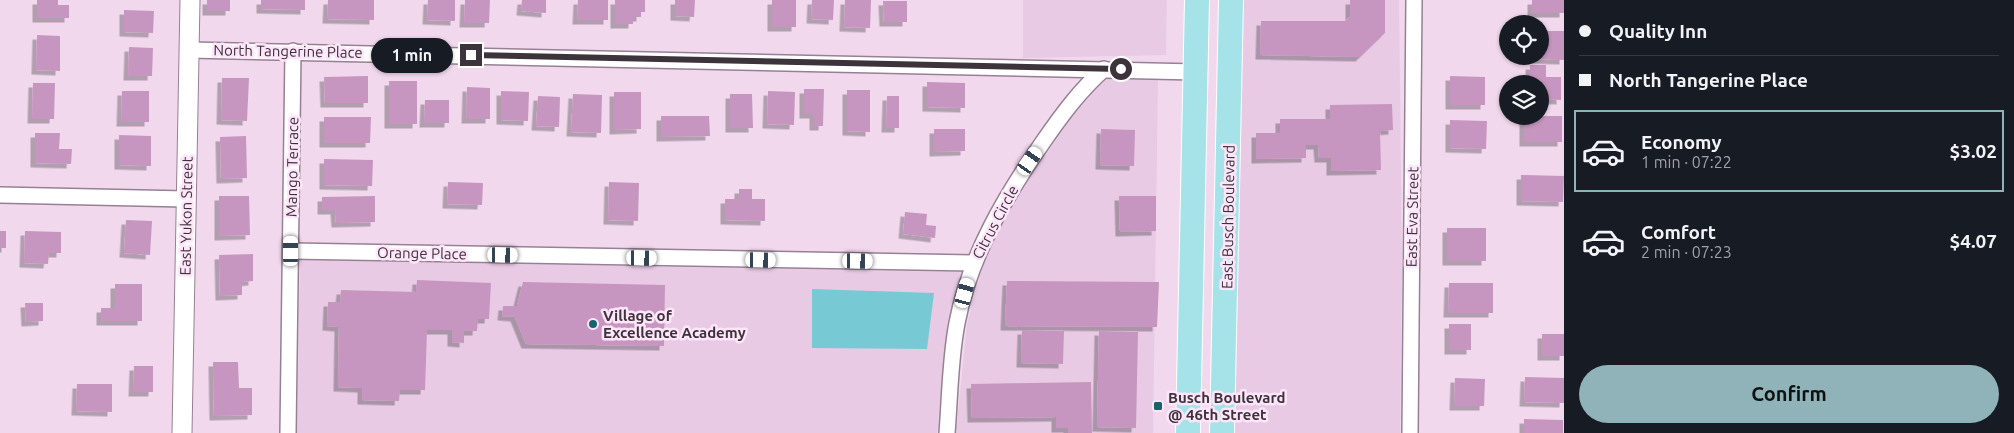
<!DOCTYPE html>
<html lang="en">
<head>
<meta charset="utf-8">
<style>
  body { margin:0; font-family:Ubuntu,sans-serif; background:#20242c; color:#f1f3f6; height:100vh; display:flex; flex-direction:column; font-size:19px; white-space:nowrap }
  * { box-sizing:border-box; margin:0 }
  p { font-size:16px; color:#9ea1a6 }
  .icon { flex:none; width:28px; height:28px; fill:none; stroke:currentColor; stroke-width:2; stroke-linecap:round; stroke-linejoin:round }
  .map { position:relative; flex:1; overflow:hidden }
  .details { display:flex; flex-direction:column; background:#171b24; width:450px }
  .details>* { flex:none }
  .top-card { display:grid; align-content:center; height:110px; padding:0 15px; background:#171b24 }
  .tools { position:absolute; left:1499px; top:15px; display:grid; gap:10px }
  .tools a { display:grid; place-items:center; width:50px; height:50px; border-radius:50%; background:#171b24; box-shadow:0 1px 4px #0004; font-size:25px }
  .end { position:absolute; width:22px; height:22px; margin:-11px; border:6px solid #3d333b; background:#fff; box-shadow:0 0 0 2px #fff }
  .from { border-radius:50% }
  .bubble { position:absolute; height:35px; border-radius:18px; background:#171b24; box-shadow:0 1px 4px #0004; font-size:16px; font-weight:700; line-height:35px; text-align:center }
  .car { position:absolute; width:15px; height:30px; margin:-15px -8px; border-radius:6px; box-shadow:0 0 4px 1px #0007; background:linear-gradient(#fff 24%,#345 0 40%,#fff 0 76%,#345 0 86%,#fff 0) }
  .top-card b { display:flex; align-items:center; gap:18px; height:48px; font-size:19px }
  .top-card b+b { border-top:1px solid #363941 }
  .top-card i { width:12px; height:12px; background:#f1f3f6 }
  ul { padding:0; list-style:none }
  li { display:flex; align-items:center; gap:15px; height:82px; margin:0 10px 8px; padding:0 5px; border:2px solid transparent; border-radius:0px }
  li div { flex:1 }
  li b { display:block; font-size:19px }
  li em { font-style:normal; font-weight:700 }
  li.selected { border-color:#8fb3b8 }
  li>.icon { width:45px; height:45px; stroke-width:1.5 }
  .cta { display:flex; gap:10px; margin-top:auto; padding:10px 15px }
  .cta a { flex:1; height:58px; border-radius:30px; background:#8fb3b8; color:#111; font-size:20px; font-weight:700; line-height:58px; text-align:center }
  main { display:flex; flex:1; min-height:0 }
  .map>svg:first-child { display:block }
</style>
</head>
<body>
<main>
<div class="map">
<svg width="1564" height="433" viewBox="0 0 1564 433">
  <defs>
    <filter id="shadow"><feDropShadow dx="-4.5" dy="4.5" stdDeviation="0" flood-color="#0004"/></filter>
  </defs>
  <rect width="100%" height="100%" fill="#f1d8ed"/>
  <g fill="#e8cae4">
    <path d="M1023 0H1167L1166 55 1023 58Z"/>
    <path d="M1241 0H1399L1402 268 1400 433H1232Z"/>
    <path d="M1108 78H1158L1153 433H956L967 324 983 265 1001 226 1028 180 1070 120 1096 88Z"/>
    <path d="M300 260 961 272 948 322 937 433H297Z"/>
  </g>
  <path fill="#77cad3" d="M812 289 934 293 927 349 812 348Z"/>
  <g fill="#c796c0" filter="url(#shadow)">
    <path d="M37 0H58V5H69V18H37Z"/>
    <rect x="207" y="0" width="23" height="11"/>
    <path d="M261 0H305V10L261 9Z"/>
    <path d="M328 0H374V20L327 19Z"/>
    <path d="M428 0H455V21L427 20Z"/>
    <path d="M465 0H490L489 23H464Z"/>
    <path d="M522 0H546V13L521 11Z"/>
    <path d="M578 0H608V20H577Z"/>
    <path d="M615 0H645V12H641V17H633V24H615Z"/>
    <path d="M675 0H695L694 17 675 16Z"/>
    <rect x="772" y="0" width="24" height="27"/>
    <path d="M812 0H834L833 20 811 19Z"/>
    <path d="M845 0H871L870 28 844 27Z"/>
    <path d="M1350 0H1385V33L1360 57 1260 55 1261 21H1345L1350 17Z"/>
    <rect x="1532" y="0" width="32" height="13"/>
    <path d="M883 1H907V22H884Z"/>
    <path d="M124 10 154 11 153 33 124 32Z"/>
    <path d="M1540 31H1564V60L1530 59V56H1540Z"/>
    <path d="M37 35 60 36V71L36 70Z"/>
    <path d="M129 47 153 48 152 76H128Z"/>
    <path d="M1530 65H1546V77H1561V100L1540 99V84H1530Z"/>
    <path d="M368 76V103H325L324 77Z"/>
    <path d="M1450 76 1485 77V105H1450Z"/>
    <path d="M222 78H249L247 121 221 120Z"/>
    <rect x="389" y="81" width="28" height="43"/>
    <path d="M927 82 965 83V108L927 107Z"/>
    <path d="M33 83H55L54 119H32Z"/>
    <path d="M467 87 490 88V119H466Z"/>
    <path d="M804 89H824L823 126H814V114H804Z"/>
    <path d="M847 90H870V132L847 131Z"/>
    <path d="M122 91H149V122H121Z"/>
    <path d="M501 91 529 92 528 121 501 120Z"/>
    <path d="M768 91 795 92 794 125 767 124Z"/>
    <path d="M614 92H641V129L614 130Z"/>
    <path d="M573 94 602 95 601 133 571 132Z"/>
    <path d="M730 94H752L753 128H730Z"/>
    <path d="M538 96 560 97 559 127 536 126Z"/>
    <path d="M887 96H899V128H886Z"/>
    <path d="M425 100H449V123H424Z"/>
    <path d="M1392 104 1393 130 1380 131 1381 170 1331 171V158H1319L1318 145H1306V158L1256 159V133H1280V119H1330V105Z"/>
    <path d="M661 116H709L710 136 661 137Z"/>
    <rect x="1524" y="116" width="38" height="26"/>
    <path d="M324 117H371L370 143H324Z"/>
    <path d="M1450 120 1487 121 1486 149 1450 148Z"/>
    <path d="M934 129H965V151L934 152Z"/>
    <path d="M1101 129 1135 130 1134 166 1100 165Z"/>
    <path d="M35 133H60L59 149H72L71 164 35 163Z"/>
    <path d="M119 135 151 136V166L119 165Z"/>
    <path d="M246 136 247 178 221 179 220 137Z"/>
    <path d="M324 159 373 160 372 186 324 185Z"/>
    <path d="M1521 175 1564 176 1563 202 1521 201Z"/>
    <path d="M448 182 483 183 482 205 447 204Z"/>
    <path d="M609 182 639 183 638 221 608 220Z"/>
    <path d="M739 189H752V199H765V221L725 220V199H739Z"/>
    <path d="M219 196H249L250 235 219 236Z"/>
    <path d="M375 196V222L336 223 335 210H322V197Z"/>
    <path d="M1119 196H1156V231L1120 232Z"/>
    <path d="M905 212 927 214 926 225 936 226 935 238 903 234Z"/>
    <path d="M126 220 152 221 150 255 124 253Z"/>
    <rect x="1447" y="228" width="39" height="33"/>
    <rect x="0" y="231" width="6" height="17"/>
    <path d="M25 231 61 232V253H49L48 264 24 263Z"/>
    <path d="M253 254V281L242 282V295L220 296 219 255Z"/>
    <path d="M417 280 491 283 489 319H478L477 331H464V343L452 342V330H427L425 390H400L399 401 362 400V388L338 387 339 327 327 326 328 302H340L341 290 416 292Z"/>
    <path d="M1007 281 1159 282 1157 327 1005 326Z"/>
    <path d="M523 282 665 285 664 346 526 344 515 317 502 316 503 306H517Z"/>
    <path d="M1449 283H1493V313H1448Z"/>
    <path d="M115 284H142V321H101V308H115Z"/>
    <path d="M25 303H43V321L26 322Z"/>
    <rect x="1449" y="324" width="22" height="26"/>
    <path d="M1022 330 1064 331 1063 364 1021 363Z"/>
    <path d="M1099 331 1138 332 1136 428 1097 427Z"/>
    <rect x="1542" y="334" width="22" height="22"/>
    <path d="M213 362H238L239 388H252V415L214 416Z"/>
    <path d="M134 366H153V392H133Z"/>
    <path d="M1525 377 1564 378V403L1524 402Z"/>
    <path d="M1455 378 1485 379 1484 406H1454Z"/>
    <path d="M1091 382 1092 433H1068V428H1056V417L972 418 971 384Z"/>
    <path d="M77 384H112V412L76 411Z"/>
    <path d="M1524 419 1563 420V433H1524Z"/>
  </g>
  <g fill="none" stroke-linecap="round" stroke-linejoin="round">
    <g stroke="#978093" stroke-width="18">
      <g id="minor">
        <path d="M190 50 1196 72"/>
        <path d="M0 195 186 199"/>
        <path d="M291 251 973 263"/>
        <path d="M288 433 293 51"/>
        <path d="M947 433C950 396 950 359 957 323 970 255 1005 197 1043 142 1061 116 1080 90 1104 69"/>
        <path d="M1410 433 1414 0"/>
      </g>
    </g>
    <g stroke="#978093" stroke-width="21">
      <path id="tertiary" d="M182 433 190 0"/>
    </g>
    <g stroke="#fff" stroke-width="26">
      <g id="primary">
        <path d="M1188 433 1197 0"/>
        <path d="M1222 433 1231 0"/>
      </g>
    </g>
    <use href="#minor" stroke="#fff" stroke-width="15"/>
    <use href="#tertiary" stroke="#fff" stroke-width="19"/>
    <use href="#primary" stroke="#a6e3e9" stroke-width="24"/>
  </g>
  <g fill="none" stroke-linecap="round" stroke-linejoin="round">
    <path stroke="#3d333b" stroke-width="6" d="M471 55 1121 69"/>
  </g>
  <g fill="#17646c" stroke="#fee5fa" stroke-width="2">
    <circle cx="593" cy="324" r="5"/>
    <rect x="1153" y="401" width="10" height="10" rx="2.5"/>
  </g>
  <g text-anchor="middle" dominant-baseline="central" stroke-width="5" stroke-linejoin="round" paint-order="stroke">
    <g font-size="15" fill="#3d333b" stroke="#fee5fa">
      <text transform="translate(288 51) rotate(1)">North Tangerine Place</text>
      <text transform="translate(292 167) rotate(-89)">Mango Terrace</text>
      <text transform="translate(186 216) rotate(-89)">East Yukon Street</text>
      <text transform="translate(1228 217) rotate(-89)">East Busch Boulevard</text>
      <text transform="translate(1412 217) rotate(-89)">East Eva Street</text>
      <text transform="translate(995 222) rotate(-62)">Citrus Circle</text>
      <text transform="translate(422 253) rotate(1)">Orange Place</text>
    </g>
    <g font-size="15" font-weight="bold" fill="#3d333b" stroke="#fee5fa" text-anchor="start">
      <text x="603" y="315">Village of<tspan x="603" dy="17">Excellence Academy</tspan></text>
      <text x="1168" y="397">Busch Boulevard<tspan x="1168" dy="17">@ 46th Street</tspan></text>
    </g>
  </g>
</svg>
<div class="tools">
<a><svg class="icon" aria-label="locate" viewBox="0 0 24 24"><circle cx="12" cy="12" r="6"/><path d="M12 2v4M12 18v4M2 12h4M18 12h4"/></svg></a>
<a><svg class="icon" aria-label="layers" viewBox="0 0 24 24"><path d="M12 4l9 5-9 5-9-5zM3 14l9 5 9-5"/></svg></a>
</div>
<i class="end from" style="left:1121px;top:69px"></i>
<i class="end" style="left:471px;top:55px"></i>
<div class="bubble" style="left:371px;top:38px;width:82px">1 min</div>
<i class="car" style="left:1030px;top:161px;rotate:35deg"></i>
<i class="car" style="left:291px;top:251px;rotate:0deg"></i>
<i class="car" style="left:503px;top:255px;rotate:91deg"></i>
<i class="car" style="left:642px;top:258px;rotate:91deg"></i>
<i class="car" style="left:761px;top:260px;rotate:91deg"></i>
<i class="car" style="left:858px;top:261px;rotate:91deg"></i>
<i class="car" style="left:965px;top:293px;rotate:15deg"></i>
</div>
<section class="details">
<div class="top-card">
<b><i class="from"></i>Quality Inn</b>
<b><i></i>North Tangerine Place</b>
</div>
<ul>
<li class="selected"><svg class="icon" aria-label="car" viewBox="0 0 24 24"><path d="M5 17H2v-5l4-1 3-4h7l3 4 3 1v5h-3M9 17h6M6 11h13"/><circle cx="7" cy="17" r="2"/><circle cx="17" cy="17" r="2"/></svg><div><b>Economy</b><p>1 min · 07:22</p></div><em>$3.02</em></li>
<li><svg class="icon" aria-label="car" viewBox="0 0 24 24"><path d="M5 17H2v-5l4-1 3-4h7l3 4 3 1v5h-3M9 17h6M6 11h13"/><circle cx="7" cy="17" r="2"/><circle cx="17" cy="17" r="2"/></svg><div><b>Comfort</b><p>2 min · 07:23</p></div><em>$4.07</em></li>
</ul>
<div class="cta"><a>Confirm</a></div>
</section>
</main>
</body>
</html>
